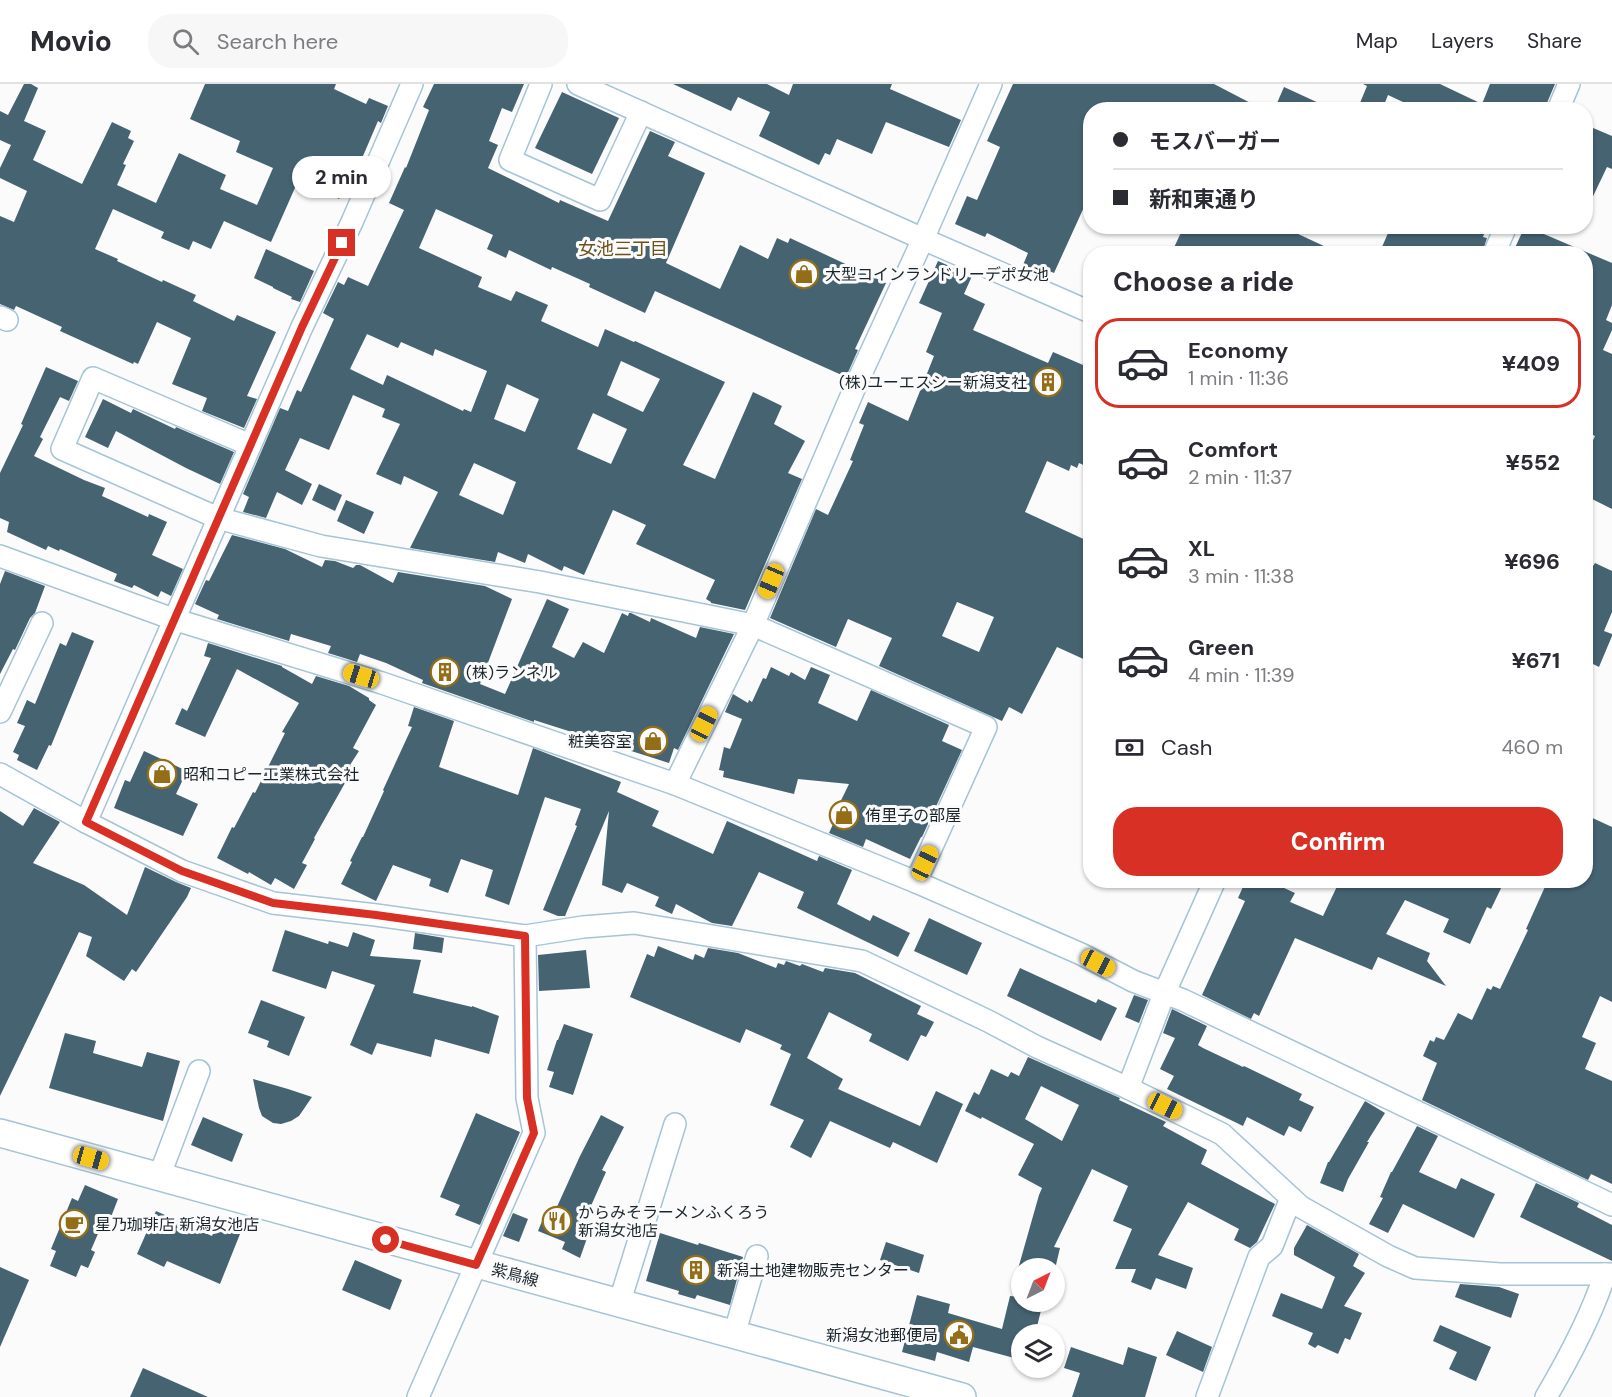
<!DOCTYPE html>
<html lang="en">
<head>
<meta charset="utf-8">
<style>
  body { margin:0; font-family:"DM Sans","Noto Sans JP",sans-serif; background:#f7f7f7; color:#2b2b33; height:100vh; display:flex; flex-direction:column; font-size:22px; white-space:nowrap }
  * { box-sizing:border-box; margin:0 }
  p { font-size:20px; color:#7c7c81 }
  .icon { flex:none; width:33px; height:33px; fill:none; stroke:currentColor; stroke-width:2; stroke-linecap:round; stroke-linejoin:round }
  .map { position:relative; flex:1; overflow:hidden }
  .panel { position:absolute; left:1083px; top:162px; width:510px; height:642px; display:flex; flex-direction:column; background:#fff; border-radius:24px; box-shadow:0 2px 4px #0004 }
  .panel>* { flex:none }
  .hud { position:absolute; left:1083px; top:18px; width:510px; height:132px; border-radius:24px; box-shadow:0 2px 4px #0004; display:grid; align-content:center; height:132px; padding:0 30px; background:#fff }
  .needle { width:39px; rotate:42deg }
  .buttons { position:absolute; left:1011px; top:1174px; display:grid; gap:12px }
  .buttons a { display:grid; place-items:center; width:54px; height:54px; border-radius:50%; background:#fff; box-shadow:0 2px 4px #0004; font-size:30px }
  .end { position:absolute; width:27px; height:27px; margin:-14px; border:8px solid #d93025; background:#fff; box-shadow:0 0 0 3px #fff }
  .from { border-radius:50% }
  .bubble { position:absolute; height:42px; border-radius:21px; background:#fff; box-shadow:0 2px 4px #0004; font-size:20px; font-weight:800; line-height:42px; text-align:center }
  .car { position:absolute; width:18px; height:36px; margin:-18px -9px; border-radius:8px; box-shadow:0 0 4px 2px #0007; background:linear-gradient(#f5c518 24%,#345 0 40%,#f5c518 0 76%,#345 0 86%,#f5c518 0) }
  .hud b { display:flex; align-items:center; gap:21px; height:57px; font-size:22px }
  .hud b+b { border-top:2px solid #e1e1e2 }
  .hud i { width:15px; height:15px; background:#2b2b33 }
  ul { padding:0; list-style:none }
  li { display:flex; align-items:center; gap:18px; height:90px; margin:0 12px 9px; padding:0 18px; border:3px solid transparent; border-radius:24px }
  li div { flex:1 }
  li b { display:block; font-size:22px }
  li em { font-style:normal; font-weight:800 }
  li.selected { border-color:#d93025 }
  li>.icon { width:54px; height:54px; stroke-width:1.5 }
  h2 { padding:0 30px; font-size:27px; line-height:72px }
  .pay { display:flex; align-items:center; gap:15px; height:66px; padding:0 30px; font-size:22px }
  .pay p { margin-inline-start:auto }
  .action { display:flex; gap:12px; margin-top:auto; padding:12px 30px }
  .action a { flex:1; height:69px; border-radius:24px; background:#d93025; color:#fff; font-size:24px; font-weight:800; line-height:69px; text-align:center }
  header { display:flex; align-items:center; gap:36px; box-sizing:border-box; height:84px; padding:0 30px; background:#fff; border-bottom:2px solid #e1e1e2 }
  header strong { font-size:28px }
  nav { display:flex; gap:33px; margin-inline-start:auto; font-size:21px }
  .search { width:420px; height:54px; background:#f7f7f7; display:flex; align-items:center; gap:15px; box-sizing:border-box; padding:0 21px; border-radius:24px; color:#7c7c81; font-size:22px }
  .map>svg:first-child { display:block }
</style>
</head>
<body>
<header>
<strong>Movio</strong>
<div class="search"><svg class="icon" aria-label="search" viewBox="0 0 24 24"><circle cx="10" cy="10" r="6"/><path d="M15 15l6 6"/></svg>Search here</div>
<nav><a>Map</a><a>Layers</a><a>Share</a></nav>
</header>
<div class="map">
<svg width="1612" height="1313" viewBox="0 0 1612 1313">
  <rect width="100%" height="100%" fill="#fbfbfb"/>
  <g fill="#466372" fill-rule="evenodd">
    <path d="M24 0H31L38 4 24 37 46 47 33 76 82 100 112 38 131 47 128 54 134 57 123 80 126 81 117 101 156 119 179 69 226 91 220 105 257 121 273 84 236 68 240 57 190 35 205 0H336L334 5 366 20 369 14 388 22 381 39 378 37 363 72 366 73 350 111 343 107 339 115 330 110 329 112 298 97 271 158 224 137 211 165 193 157 189 166 161 154 164 148 113 125 95 165 118 175 117 177 162 198 163 196 196 211 193 217 234 237 237 231 276 248 247 312 257 315 244 344 202 327 207 314 172 300 191 254 157 238 138 280 134 278 133 280 60 247 62 243 16 222 14 226 0 220V132L14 138 27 107 0 94V84L11 61 0 56V27L8 31Z"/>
    <path d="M434 0H524L512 28 502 24 489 57 498 61 488 84 559 119 560 116 608 137 650 47 675 58 668 72 705 89 666 179 720 205 740 161 768 175 777 154 788 159 790 154 886 199 855 265 858 266 846 293 655 207 645 229 589 203 590 200 552 183 551 186 509 166 506 174 487 165 493 151 436 125 419 164 482 193 478 203 511 217 516 207 548 221 541 237 598 263 605 245 634 258 635 257 725 298 683 381 715 395 753 308 782 322 774 340 805 357 788 389 802 395 745 526 711 519V518L706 515 715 496 636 460 646 441 613 426 584 491 564 482 562 487 528 470 525 479 498 468 495 478 410 464 438 408 404 392 401 401 376 390 400 340 382 333 385 325 353 311 329 366 300 354 285 386 312 400 302 421 277 408 266 434 243 428 249 413 243 410 280 324 288 327 297 306 301 308 334 235 323 229 338 198 344 201 348 193 368 202 404 126 389 119 405 83 406 84 429 26 423 23ZM367 250 398 264 401 258 433 272 435 265 487 287 471 328 464 325 463 327 387 291 383 301 350 285ZM621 277 660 295 643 328 607 311ZM507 300 539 315 525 348 494 335ZM593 329 627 345 611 380 577 365ZM474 379 516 398 503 431 459 411Z"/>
    <path d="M673 0H767L789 11 793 0H892L890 5 961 36 949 63 886 38 872 70 837 55 830 71 825 69 819 81 759 52 770 28 738 13 731 27Z"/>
    <path d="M1013 0H1214L1264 26H1090V110L1054 189 1042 184 1040 188 1023 181 1028 169 987 149 985 153 955 140 967 112 977 116 1000 63 987 57Z"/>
    <path d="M1363 0H1440L1482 20 1490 0H1555L1544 26H1420L1388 11 1382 26H1357L1367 2Z"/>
    <path d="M1284 3 1334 26H1274Z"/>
    <path d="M562 8 619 34 592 90 535 64Z"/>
    <path d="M1586 41 1612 52V85L1607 83 1586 127Z"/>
    <path d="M1184 142H1281L1341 170H1171Z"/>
    <path d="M1391 142H1487L1483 153 1487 154 1482 170H1379Z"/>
    <path d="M1525 142 1612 179V221L1606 236 1612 239V246L1603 266 1612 270V425L1586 412V371L1595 352 1586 348V170H1508L1510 165 1514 166Z"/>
    <path d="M266 165 314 187 300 218 291 215 292 213 273 204V203L254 194Z"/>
    <path d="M938 177 972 192 964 210 985 220 973 246 1048 279 1053 268 1090 284V384L1079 379 1077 384 1071 381 1069 387 1047 377 1025 428 1090 458V578L1057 563 1022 630 1009 623 1002 637 879 582 892 554 848 535 836 563 770 534 816 425 828 431 853 377 850 376 864 341 859 339 868 318 908 337 934 272 926 268 942 229 919 219ZM957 518 994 533 979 568 942 552Z"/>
    <path d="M46 283 78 297 69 317 60 313 40 353 43 355 34 372 84 396 105 404 102 412 148 433 149 430 167 438 152 471 183 485 171 512 161 507 158 513 134 501 132 504 114 497 117 490 60 465 59 467 48 462 46 466 7 448 9 438 0 434V389L23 341 21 340Z"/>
    <path d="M103 315 131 329 133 325 175 345 176 343 234 368 220 400 186 384 116 347 108 364 85 353Z"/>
    <path d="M319 400 342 411 335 427 312 416Z"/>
    <path d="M346 416 374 428 364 450 337 437Z"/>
    <path d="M232 451 285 465 322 483 325 476 335 477 353 484 356 481H360L393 499 398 488 485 502 512 515 480 600 505 610 547 515 569 525 552 563 574 574 583 558 604 569 622 529 628 532 629 529H631L650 538 651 534 696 554 700 543 734 550 678 666 674 664 669 679 534 636V638L422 599 423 596 386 579 360 570 357 578 328 569 331 562 291 550 289 557 217 535 219 531 195 520 206 496 209 497Z"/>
    <path d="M1586 479 1593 482 1595 479 1612 487V528L1604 547 1612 550V552L1599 583 1589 578 1586 586Z"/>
    <path d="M5 487 45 502 35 529 30 534 15 566 13 565 0 590V500Z"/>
    <path d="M72 548 94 557 51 662 49 661 37 686 17 676 19 671 13 668 25 642 17 639 27 616 35 620 60 559 66 562Z"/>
    <path d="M208 559 282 582V583L312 600 316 592 349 602 369 614V616L376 621 353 664 359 667 350 681 354 683 314 754 315 755 302 779 307 781 294 805 275 794 271 801 249 788 248 790 217 774 232 743 234 744 253 708 255 709 285 649 282 648 299 619 237 585 205 653 175 640 182 624 187 627 211 574 204 572Z"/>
    <path d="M771 583 789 592 791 588 805 596 811 583 830 591 818 619 857 637 871 606 949 641 942 657 962 666 922 753H921L910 775 866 755 863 763 829 749 834 738 831 737 849 700 798 695 794 710 723 693 724 687 719 686 724 663 730 665 742 635 725 628 733 610 748 619 749 616 752 618 763 594 766 595Z"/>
    <path d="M414 623 454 637 439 683 518 711 533 664 551 671 621 698 617 708 659 727 652 742 713 770 727 737 817 777 819 772 852 786 837 820 870 837 873 831 910 849 898 873 797 824 804 808 759 788 732 842 712 839 676 820 672 830 655 822 659 813 627 799 622 809 602 801 609 727 565 832H558L543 826 577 742 575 741 581 725 545 713 509 821 485 812 493 786 461 775 448 809 429 802 431 795 393 781 376 817 341 800 352 778 350 777 362 753H363L384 707 383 706 412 643 408 642Z"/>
    <path d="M144 667 187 687 176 710 198 720 183 752 114 724 125 696 130 698Z"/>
    <path d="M34 724 60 738 33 779 84 801 127 831 145 783 176 798 191 804 187 813 136 888 132 885 124 897 86 872 92 853 79 848 0 1012V727L23 742Z"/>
    <path d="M1586 731 1612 743V918L1600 912 1582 953 1596 959 1585 985 1612 997V1100L1591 1090 1588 1096 1422 1016 1437 979 1423 972 1430 956 1434 958 1436 953 1444 956 1458 929 1472 936 1487 904 1491 906 1493 902 1500 905 1528 846 1526 845 1548 796H1586Z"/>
    <path d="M1246 796H1267L1295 809 1290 818 1323 832 1340 796H1449L1463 803 1466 796H1505L1491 825 1487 823 1470 860 1443 848 1449 835 1405 816 1386 850 1430 869 1427 877 1446 902 1378 873 1372 886 1295 854 1259 932 1254 929 1251 935 1202 911 1245 817 1238 814Z"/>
    <path d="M929 834 982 859 967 891 914 867Z"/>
    <path d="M285 846 328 860 329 857 348 863 353 848 375 856 370 872 421 876 413 909 472 923V922L499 932 489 970 435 955 431 973 377 959 372 971 350 961 375 901 332 887 326 905 272 887Z"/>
    <path d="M415 849 444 854 442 869 413 865Z"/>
    <path d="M658 862 693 876 695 870 704 874 708 864 738 869 776 884 778 879 784 881 786 877 800 882 802 880 823 888 825 884 855 889 921 922 917 930 934 938 926 953 921 951 908 977 869 957 872 950 829 928 807 974 843 995 838 1005 920 1042 936 1007 963 1020 937 1079 893 1058 890 1064 830 1037 811 1074 790 1063 804 1036 770 1021 791 970 780 965 782 961 746 945 740 959 630 913 647 870 654 873Z"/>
    <path d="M586 866 590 904 539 907 538 871Z"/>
    <path d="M1020 884 1096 919 1098 915 1117 924 1101 957 1007 912Z"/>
    <path d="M1134 911 1148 916 1139 939 1125 933Z"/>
    <path d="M261 916 305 933 289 972 267 963 269 957 248 949Z"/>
    <path d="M1172 925 1207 942 1198 961 1203 964 1243 983 1244 982 1302 1010 1299 1016 1314 1023 1301 1048 1289 1042 1284 1052 1247 1033 1243 1042 1167 1005 1174 992 1160 985 1175 954 1163 949Z"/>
    <path d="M564 940 593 950 573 1011 549 1003 554 988 547 986 557 956H558Z"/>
    <path d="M65 949 96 957 93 969 142 983 147 968 180 977 163 1037 49 1004Z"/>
    <path d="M1028 973 1120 1014 1119 1016 1166 1038 1163 1042 1207 1066 1201 1080 1275 1120 1257 1158 1250 1164 1234 1156 1239 1145 1188 1118 1158 1171 1193 1184 1186 1205 1156 1194 1151 1206 1131 1198 1136 1185H1115L1132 1145 1113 1137 1128 1102 1092 1085 1054 1163 1060 1164 1055 1185H1018L1039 1111 1042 1104 1018 1091 1034 1060 982 1033 981 1035 965 1027 974 1008 979 1011 991 985 1008 993 1011 988 1019 992ZM1041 1002 1079 1021 1062 1057 1025 1035Z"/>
    <path d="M253 995 288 1005 312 1013 299 1032 291 1037 281 1040 273 1039 262 1032 259 1024Z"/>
    <path d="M1365 1017 1385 1029 1367 1058H1369L1348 1095 1343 1108 1320 1099 1328 1078H1329Z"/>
    <path d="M476 1029 520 1048 480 1141 455 1131 460 1121 440 1113Z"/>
    <path d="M601 1031 624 1043 602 1086 606 1088 583 1140 591 1143 580 1174 562 1165 565 1158 538 1147 545 1130 549 1132 553 1124 556 1125 580 1072Z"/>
    <path d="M203 1033 243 1050 232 1078 191 1061Z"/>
    <path d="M1417 1042 1438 1052 1419 1088 1456 1105 1461 1094 1495 1110 1474 1154 1403 1120 1388 1149 1369 1140 1383 1114 1380 1113 1391 1088H1392Z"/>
    <path d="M1536 1099 1579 1119 1577 1123 1612 1141V1177L1520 1133Z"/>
    <path d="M85 1101 118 1115 111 1133 106 1131 91 1166 95 1168 88 1184 81 1181 76 1193 50 1182 56 1167 51 1165 72 1114 78 1117Z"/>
    <path d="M156 1127 212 1152 217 1140 240 1150 220 1200 167 1177 164 1183 137 1170Z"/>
    <path d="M513 1129 528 1135 519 1158 503 1152Z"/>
    <path d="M1307 1141 1359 1170 1353 1182 1365 1189 1344 1222 1362 1229 1350 1256 1345 1254 1338 1270 1318 1261 1315 1264 1308 1260 1313 1249 1272 1232 1281 1209 1322 1225 1335 1193 1294 1171V1164Z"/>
    <path d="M660 1149 698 1161 699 1159 743 1173 730 1221 697 1211 695 1215 678 1210 679 1207 646 1197Z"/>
    <path d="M886 1158 924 1171 919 1189 880 1176Z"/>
    <path d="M355 1176 402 1196 390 1226 342 1206Z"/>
    <path d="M0 1183 29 1196 0 1263Z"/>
    <path d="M1460 1200 1499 1203 1519 1210 1511 1234 1455 1213Z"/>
    <path d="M917 1211 950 1220 948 1229 1002 1245 1010 1212 1022 1213V1218H1043L1035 1251H1022V1276L973 1263 969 1278 937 1268 935 1277 902 1268Z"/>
    <path d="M1440 1241 1491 1263 1476 1297 1449 1285 1457 1268 1433 1257Z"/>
    <path d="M1177 1247 1212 1263 1203 1288 1166 1271Z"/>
    <path d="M1071 1263 1123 1281 1128 1263 1157 1273 1145 1313H1072L1080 1289 1064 1284Z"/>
    <path d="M143 1284 208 1313H130Z"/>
  </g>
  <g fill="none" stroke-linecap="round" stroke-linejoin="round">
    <g stroke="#a5c4d5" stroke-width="24">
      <g id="minor">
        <path d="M541 0 510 76 600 116 641 28"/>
        <path d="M578 0 923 155 1090 228"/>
        <path d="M1558 26 1569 0"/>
        <path d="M1494 170 1506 142"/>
        <path d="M0 233 7 236"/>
        <path d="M250 361 93 294 62 365 218 434 321 462 540 498 753 541 986 643 916 798"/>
        <path d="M0 472 173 535 382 599 675 700 916 798 1081 870 1133 897 1183 916 1612 1121"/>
        <path d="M0 628 42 539"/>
        <path d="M0 690 86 738 182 787 273 819 376 831 525 852 583 843 634 839 862 877 988 937 1037 963 1128 1004 1222 1050 1301 1123 1388 1172 1415 1184 1500 1190H1612"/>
        <path d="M675 700 753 541 855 303 923 155 991 0"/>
        <path d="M86 738 302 243 352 138 412 0"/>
        <path d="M1128 1004 1164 910 1215 796"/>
        <path d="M159 1093 199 987"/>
        <path d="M619 1220 675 1040"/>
        <path d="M734 1251 757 1172"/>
        <path d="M418 1313 534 1049 527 1014 525 852"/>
        <path d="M1207 1313 1259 1173 1272 1162 1291 1114"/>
        <path d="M1546 1313C1569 1274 1591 1233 1605 1190"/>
      </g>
    </g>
    <g stroke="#a5c4d5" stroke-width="30">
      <path id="tertiary" d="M0 1049 962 1313"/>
    </g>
    <use href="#minor" stroke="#fff" stroke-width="21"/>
    <use href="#tertiary" stroke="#fff" stroke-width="27"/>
  </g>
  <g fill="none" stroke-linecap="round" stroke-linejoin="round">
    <path stroke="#d93025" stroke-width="8" d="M342 159 302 243 86 738 182 787 273 819 376 831 525 852 527 1014 534 1049 476 1181 386 1156"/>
  </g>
  <defs>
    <g id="shop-ring" transform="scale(1.5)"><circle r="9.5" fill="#fbfbfb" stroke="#946e17" stroke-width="1.5"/><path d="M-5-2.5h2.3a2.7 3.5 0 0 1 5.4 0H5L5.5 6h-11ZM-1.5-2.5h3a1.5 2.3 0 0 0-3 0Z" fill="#946e17"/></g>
    <g id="building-ring" transform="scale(1.5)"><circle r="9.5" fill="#fbfbfb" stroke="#946e17" stroke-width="1.5"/><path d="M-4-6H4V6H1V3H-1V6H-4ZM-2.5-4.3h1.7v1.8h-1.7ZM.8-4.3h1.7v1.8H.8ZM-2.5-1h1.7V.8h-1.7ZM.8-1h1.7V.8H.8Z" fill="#946e17"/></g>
    <g id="restaurant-ring" transform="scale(1.5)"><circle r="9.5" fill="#fbfbfb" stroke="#946e17" stroke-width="1.5"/><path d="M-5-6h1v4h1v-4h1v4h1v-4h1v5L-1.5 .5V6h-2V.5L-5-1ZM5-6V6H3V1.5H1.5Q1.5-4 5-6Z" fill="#946e17"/></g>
    <g id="cafe-ring" transform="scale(1.5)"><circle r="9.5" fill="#fbfbfb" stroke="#946e17" stroke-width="1.5"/><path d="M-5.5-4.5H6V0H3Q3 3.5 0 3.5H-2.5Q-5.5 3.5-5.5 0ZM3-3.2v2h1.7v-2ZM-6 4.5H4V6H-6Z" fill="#946e17"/></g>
    <g id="civic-ring" transform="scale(1.5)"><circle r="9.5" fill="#fbfbfb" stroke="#946e17" stroke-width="1.5"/><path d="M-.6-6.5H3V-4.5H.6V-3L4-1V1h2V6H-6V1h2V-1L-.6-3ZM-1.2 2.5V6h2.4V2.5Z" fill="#946e17"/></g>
  </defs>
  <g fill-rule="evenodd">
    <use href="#shop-ring" x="804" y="190"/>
    <use href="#building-ring" x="1048" y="298"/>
    <use href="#building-ring" x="445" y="588"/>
    <use href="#shop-ring" x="653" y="657"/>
    <use href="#shop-ring" x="162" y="690"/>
    <use href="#shop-ring" x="844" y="731"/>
    <use href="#restaurant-ring" x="557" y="1137"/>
    <use href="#cafe-ring" x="74" y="1140"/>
    <use href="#building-ring" x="696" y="1186"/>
    <use href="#civic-ring" x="959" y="1251"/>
  </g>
  <g text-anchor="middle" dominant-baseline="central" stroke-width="6" stroke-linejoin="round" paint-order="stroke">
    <g font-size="16" fill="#19252b" stroke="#fbfbfb" text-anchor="start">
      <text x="825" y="190">大型コインランドリーデポ女池</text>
      <text x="1027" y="298" text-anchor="end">(株)ユーエスシー新潟支社</text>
      <text x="466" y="588">(株)ランネル</text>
      <text x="632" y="657" text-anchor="end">粧美容室</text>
      <text x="183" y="690">昭和コピー工業株式会社</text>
      <text x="865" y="731">侑里子の部屋</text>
      <text x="578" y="1128">からみそラーメンふくろう<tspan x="578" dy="18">新潟女池店</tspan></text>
      <text x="95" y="1140">星乃珈琲店 新潟女池店</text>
      <text x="717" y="1186">新潟土地建物販売センター</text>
      <text x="938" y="1251" text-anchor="end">新潟女池郵便局</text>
    </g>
    <g font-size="16" fill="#19252b" stroke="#fbfbfb">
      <text transform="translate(515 1191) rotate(15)">紫鳥線</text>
    </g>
    <g font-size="18" fill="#6c5119" stroke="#fbfbfb">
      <text x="623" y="165">女池三丁目</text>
    </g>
  </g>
</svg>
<div class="buttons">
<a><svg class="needle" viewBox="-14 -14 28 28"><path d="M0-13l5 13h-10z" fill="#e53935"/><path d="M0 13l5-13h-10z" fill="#7c7c81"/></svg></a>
<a><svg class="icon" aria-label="layers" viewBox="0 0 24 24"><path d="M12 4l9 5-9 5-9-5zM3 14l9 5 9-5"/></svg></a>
</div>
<i class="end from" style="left:386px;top:1156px"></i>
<i class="end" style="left:342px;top:159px"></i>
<div class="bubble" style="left:292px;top:72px;width:99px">2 min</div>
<i class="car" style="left:771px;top:497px;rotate:203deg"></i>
<i class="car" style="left:361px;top:592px;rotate:287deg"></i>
<i class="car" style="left:704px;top:640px;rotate:26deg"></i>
<i class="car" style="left:925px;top:779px;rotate:25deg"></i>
<i class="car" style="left:1098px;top:879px;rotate:118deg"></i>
<i class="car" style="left:1165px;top:1022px;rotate:116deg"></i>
<i class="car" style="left:91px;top:1074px;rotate:106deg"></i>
<div class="hud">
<b><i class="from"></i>モスバーガー</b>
<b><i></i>新和東通り</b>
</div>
<section class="panel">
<h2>Choose a ride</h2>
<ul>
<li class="selected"><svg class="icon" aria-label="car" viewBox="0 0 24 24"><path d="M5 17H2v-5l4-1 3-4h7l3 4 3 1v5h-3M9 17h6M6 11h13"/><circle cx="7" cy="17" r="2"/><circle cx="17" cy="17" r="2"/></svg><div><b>Economy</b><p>1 min · 11:36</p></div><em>¥409</em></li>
<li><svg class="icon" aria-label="car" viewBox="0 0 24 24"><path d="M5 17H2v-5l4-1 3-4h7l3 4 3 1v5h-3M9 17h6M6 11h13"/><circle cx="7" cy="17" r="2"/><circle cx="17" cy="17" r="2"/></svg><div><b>Comfort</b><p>2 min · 11:37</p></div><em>¥552</em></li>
<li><svg class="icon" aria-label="car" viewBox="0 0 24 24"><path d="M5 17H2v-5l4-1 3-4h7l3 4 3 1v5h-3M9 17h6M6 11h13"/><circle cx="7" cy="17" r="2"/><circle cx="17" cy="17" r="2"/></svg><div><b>XL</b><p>3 min · 11:38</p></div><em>¥696</em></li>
<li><svg class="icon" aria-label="car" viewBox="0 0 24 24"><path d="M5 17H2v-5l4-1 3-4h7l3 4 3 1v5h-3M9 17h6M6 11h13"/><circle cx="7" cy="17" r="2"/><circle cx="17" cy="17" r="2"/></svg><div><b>Green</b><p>4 min · 11:39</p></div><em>¥671</em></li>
</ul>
<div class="pay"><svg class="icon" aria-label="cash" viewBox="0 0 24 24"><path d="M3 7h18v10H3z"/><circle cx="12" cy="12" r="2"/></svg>Cash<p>460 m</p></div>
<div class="action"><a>Confirm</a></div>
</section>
</div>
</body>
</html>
